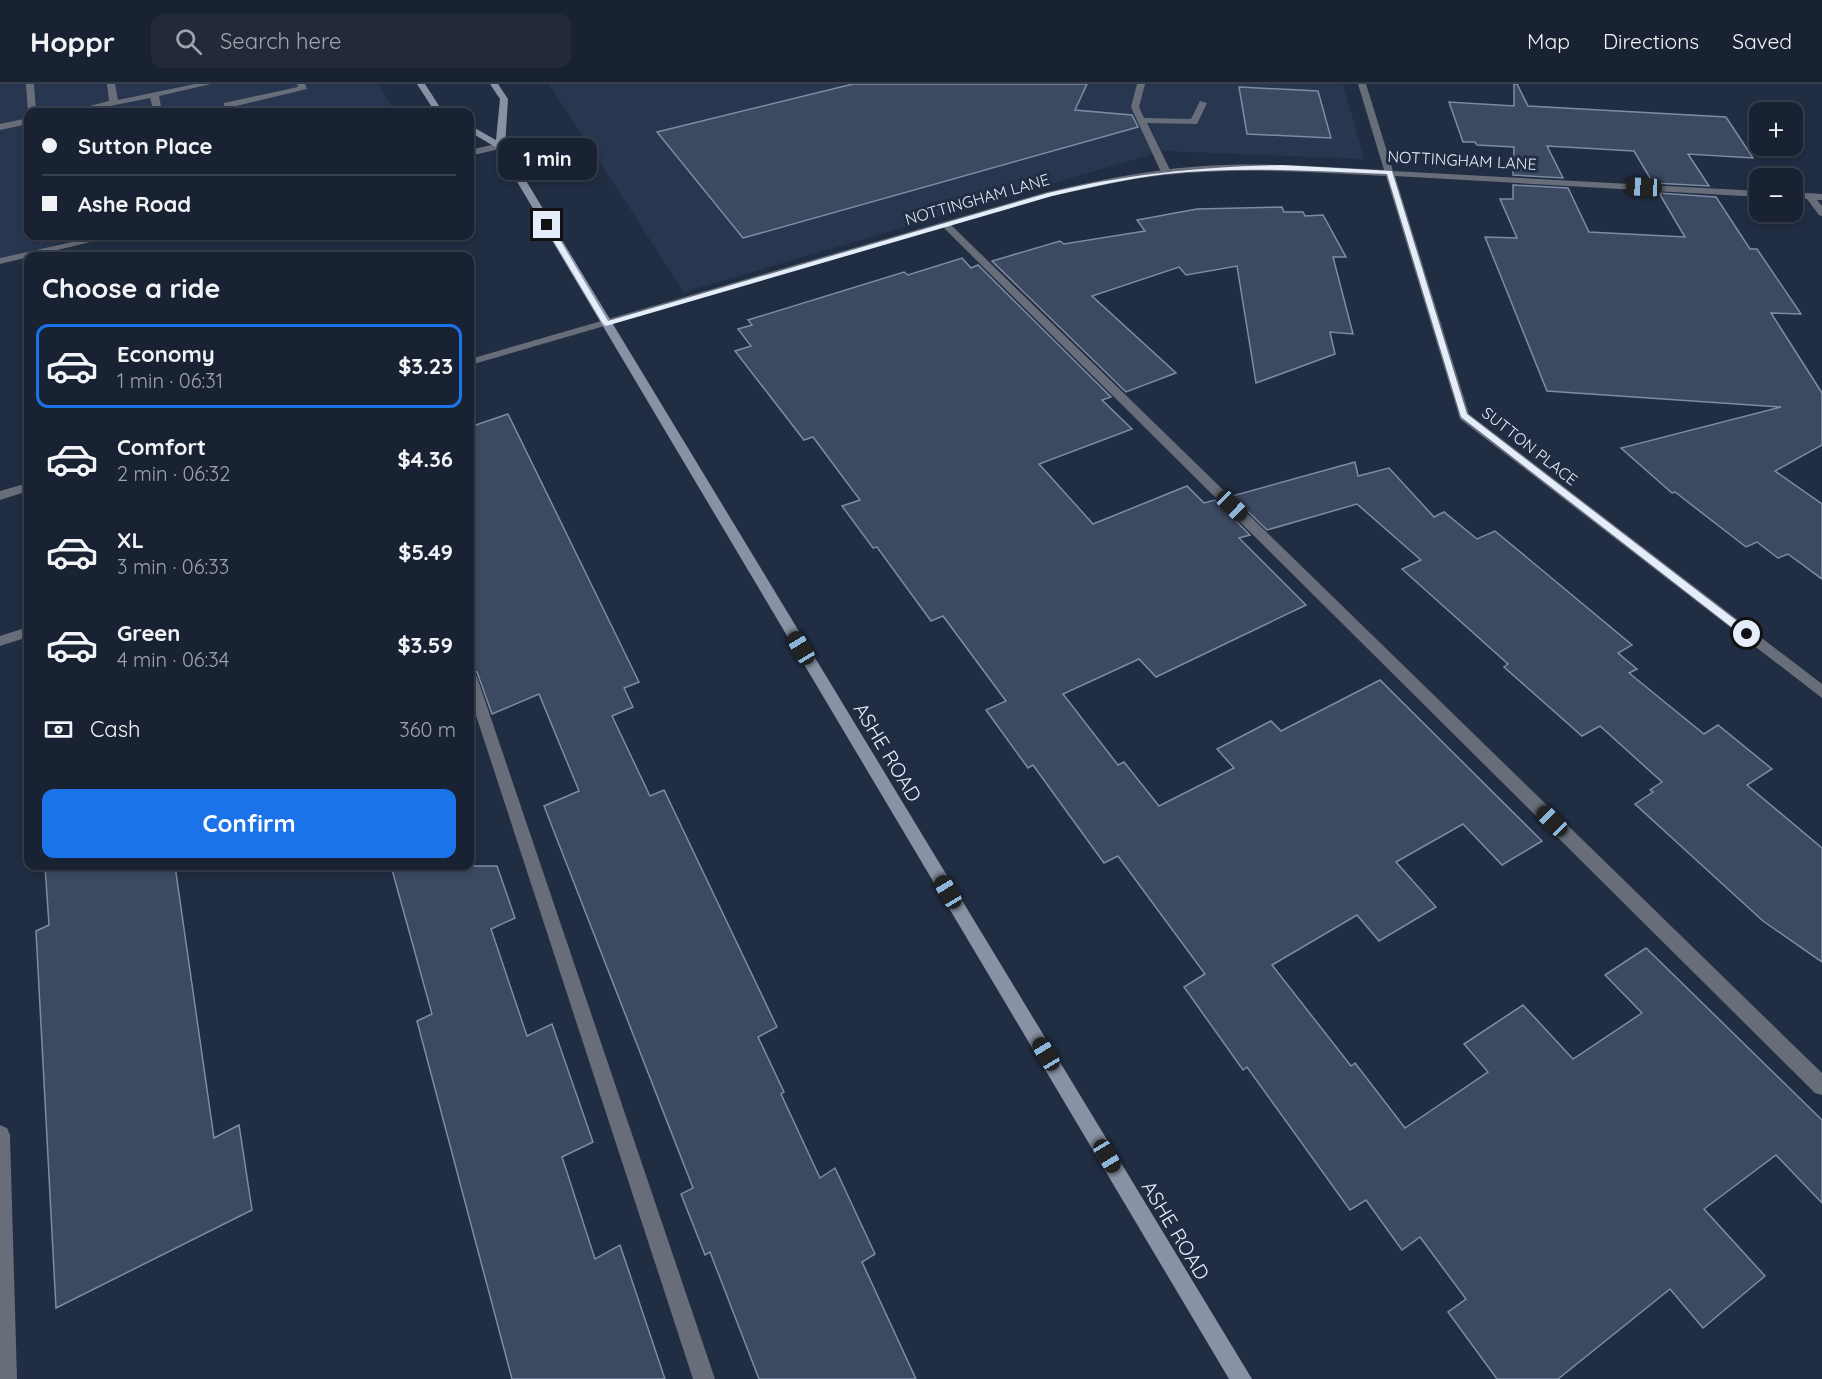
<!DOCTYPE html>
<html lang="en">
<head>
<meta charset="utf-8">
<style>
  body { margin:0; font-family:Quicksand,sans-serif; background:#222a3a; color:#f1f3f6; height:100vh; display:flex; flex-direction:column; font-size:22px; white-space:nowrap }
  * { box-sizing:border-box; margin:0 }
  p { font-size:20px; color:#9fa4ac }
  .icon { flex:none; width:33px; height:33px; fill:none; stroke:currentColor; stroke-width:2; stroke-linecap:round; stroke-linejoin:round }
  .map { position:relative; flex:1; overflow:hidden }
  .side { position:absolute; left:24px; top:168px; width:450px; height:618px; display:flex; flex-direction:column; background:#192232; border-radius:12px; box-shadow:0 3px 9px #0003,0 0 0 2px #373f4d }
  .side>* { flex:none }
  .guide { position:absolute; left:24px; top:24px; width:450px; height:132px; border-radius:12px; box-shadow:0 3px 9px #0003,0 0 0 2px #373f4d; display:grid; align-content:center; height:132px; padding:0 18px; background:#192232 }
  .tools { position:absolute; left:1749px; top:18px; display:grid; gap:12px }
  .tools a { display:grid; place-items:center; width:54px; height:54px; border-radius:12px; background:#192232; box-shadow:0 3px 9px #0003,0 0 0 2px #373f4d; font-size:30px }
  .end { position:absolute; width:27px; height:27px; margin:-14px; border:8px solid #e5edfb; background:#111; box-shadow:0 0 0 3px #111 }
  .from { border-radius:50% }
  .bubble { position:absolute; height:42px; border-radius:12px; background:#192232; box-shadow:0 3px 9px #0003,0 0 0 2px #373f4d; font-size:20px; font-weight:700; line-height:42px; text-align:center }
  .car { position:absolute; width:18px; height:36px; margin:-18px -9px; border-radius:8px; box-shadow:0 0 4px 2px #0007; background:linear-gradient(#222 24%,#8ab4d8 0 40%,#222 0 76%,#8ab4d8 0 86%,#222 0) }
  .guide b { display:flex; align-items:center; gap:21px; height:57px; font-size:22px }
  .guide b+b { border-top:2px solid #373f4d }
  .guide i { width:15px; height:15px; background:#f1f3f6 }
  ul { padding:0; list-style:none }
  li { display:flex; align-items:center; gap:18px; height:84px; margin:0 12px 9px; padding:0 6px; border:3px solid transparent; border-radius:12px }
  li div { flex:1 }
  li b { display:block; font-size:22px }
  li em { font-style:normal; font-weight:700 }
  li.active { border-color:#1a73e8 }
  li>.icon { width:54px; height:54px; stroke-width:1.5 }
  h2 { padding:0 18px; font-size:27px; line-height:72px }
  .pay { display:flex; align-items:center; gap:15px; height:66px; padding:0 18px; font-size:22px }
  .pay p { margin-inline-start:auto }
  .primary-button { display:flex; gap:12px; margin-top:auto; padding:12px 18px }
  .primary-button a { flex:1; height:69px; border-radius:12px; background:#1a73e8; color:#fff; font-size:24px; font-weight:700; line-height:69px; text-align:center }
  header { display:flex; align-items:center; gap:36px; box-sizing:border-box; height:84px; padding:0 30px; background:#192232; border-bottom:2px solid #373f4d }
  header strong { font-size:28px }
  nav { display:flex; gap:33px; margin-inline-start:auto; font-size:21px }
  .search { width:420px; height:54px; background:#222a3a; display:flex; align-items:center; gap:15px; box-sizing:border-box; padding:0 21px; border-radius:12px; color:#9fa4ac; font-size:22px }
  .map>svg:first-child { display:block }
</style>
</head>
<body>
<header>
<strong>Hoppr</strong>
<div class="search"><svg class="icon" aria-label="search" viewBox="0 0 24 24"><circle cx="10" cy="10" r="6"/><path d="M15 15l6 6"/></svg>Search here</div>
<nav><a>Map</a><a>Directions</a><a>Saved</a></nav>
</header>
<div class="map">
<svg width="1822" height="1295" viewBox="0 0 1822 1295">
  <rect width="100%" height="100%" fill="#212d42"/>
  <g fill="#283650">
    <path d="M0 0H378L395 28H28V152H94L0 174Z"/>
    <path d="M549 0H1343L1364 75 1163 67 684 208Z"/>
  </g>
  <g fill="#3c4960" stroke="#7d8ca5" stroke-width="1.5">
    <path d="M853 0H1087L1075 26 1132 31 1138 43 743 154 657 48Z"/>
    <path d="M1514 0H1517L1528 22 1726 33 1753 74 1688 70 1709 102 1653 99 1634 67 1547 62 1563 94 1513 91 1514 63 1477 61 1475 58H1463L1449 18 1514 22Z"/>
    <path d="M1239 3 1318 7 1331 54 1247 50Z"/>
    <path d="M1513 101 1568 104 1589 148 1685 153 1659 109 1716 113 1750 165H1757L1801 230 1771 229 1822 309V361L1775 387 1822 420V495L1788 470 1778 474 1757 458 1746 463 1675 408 1672 409 1621 364 1781 323 1547 307 1485 153 1517 154 1500 115H1513Z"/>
    <path d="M1282 123 1284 128H1303L1305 132 1323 131 1346 173H1333L1353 250 1330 248 1335 270 1256 299 1237 182 1186 191 1179 183 1092 212 1176 289 1126 308 992 177 1060 157 1064 160 1145 147 1137 136 1197 125Z"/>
    <path d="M962 174 971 184 978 181 1111 313 1102 316 1132 345 1039 380 1093 440 1187 402 1204 419 1215 416 1250 451 1239 454 1306 521 1156 593 1139 575 1063 610 1118 681 1124 678 1159 722 1234 684 1217 665 1271 637 1281 647 1380 596 1542 757 1502 781 1463 740 1396 778 1436 823 1379 857 1357 831 1272 881 1351 982 1355 979 1405 1044 1488 988 1464 960 1523 921 1573 975 1642 929 1605 891 1646 864 1822 1036V1119L1776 1071 1704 1125 1765 1192 1703 1244 1670 1205 1558 1295H1497L1448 1228 1466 1215 1420 1153 1402 1166 1366 1116 1350 1126 1247 983 1243 986 1184 903 1205 890 1118 772 1104 779 1033 681 1028 684 986 626 1006 617 943 532 931 537 877 463 873 464 842 422 860 416 813 353 804 356 735 267 751 262 738 245 752 241 748 236 904 188 908 191Z"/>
    <path d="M508 330 639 598 624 604 633 623 612 632 650 712 664 706 777 943 758 953 784 1008 781 1010 820 1094 835 1084 875 1170 862 1178 916 1295H759L710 1168 705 1171 681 1110 693 1104 544 722 579 707 539 610 492 630 477 588 470 585V343Z"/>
    <path d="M1355 378 1358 392 1389 384 1434 433 1444 428 1477 455 1495 447 1632 561 1618 569 1637 585 1629 589 1704 650 1718 641 1772 685 1747 701 1822 764V878L1763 837 1635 720 1653 708 1650 706 1662 698 1600 642 1582 652 1504 583 1508 580 1402 485 1421 476 1357 420 1267 446 1232 412Z"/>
    <path d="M45 782H175L214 1054 239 1041 252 1126 56 1224 36 847 49 841Z"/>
    <path d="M391 782H497L515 834 491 845 527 952 552 940 593 1058 562 1073 595 1175 620 1161 665 1295H512L417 937 432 930Z"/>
  </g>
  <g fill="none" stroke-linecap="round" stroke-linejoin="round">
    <g fill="#686e79" fill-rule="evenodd">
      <path d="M26 0H34L36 28H28Z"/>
      <path d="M107 0H115L118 16 195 0H211L159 12 162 28H154L150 14 80 28H66L109 17Z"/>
      <path d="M297 0H305L307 5 232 23 233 28H225L224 19 298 3Z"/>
      <path d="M1137 0H1145L1139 23 1144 34 1191 35 1200 17 1207 19 1197 40 1147 39 1171 88 1169 90 1161 88 1131 23Z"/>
      <path d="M28 34V40L0 46V40Z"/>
      <path d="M500 59 503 60V64L470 72V66Z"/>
      <path d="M943 139H949L1822 989V1011L1815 1009 943 143Z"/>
      <path d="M99 152H115L0 180V174Z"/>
      <path d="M28 543V553L0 562V552Z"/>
      <path d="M470 587 475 589 477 593 715 1295H693L470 613Z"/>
      <path d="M0 1041 7 1044 10 1051 17 1295H0Z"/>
    </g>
    <g fill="#686e79" fill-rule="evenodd">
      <path d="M1358 0H1366L1393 87 1760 107V113L1395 92 1469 330 1822 600V614L1460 335 1386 92C1312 88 1238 83 1165 91 1127 95 1090 104 1052 112L470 281V275L1047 108C1085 99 1124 91 1164 86 1235 76 1312 82 1384 86Z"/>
      <path d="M1792 108 1822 110V116H1817L1822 122V132L1819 131 1807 115 1792 114Z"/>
      <path d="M28 399V407L0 416V407Z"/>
    </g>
    <g fill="#8892a4" fill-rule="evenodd">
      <path d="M417 0H425L443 28H435Z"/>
      <path d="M490 0H498L508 15 505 62 1252 1295H1229L497 64 470 48V42L473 43 496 56 500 15Z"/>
    </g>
  </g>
  <path fill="#e5edfb" d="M1281 81 1392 87 1467 330 1750 547V552H1743L1461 333 1387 90C1313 87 1239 82 1165 90 1127 95 1090 103 1052 112L606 242 603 240 544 141 547 139 551 141 608 237 1048 109C1127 90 1200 83 1281 81Z"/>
  <g text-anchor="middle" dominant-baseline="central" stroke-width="6" stroke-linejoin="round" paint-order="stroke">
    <g font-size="16" fill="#e5edfb" stroke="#212d42">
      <text transform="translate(1462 76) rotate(3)">NOTTINGHAM LANE</text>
      <text transform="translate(977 115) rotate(-16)">NOTTINGHAM LANE</text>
      <text transform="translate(1530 362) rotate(38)">SUTTON PLACE</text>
    </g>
    <g font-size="20" fill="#e5edfb" stroke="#212d42">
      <text transform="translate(888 668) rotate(59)">ASHE ROAD</text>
      <text transform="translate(1176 1146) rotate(59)">ASHE ROAD</text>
    </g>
  </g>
</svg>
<div class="tools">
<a>+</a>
<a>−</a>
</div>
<i class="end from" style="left:1747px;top:550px"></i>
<i class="end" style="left:547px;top:141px"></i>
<div class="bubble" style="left:498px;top:54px;width:99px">1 min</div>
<i class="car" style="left:1644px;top:103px;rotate:273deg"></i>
<i class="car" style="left:1232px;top:422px;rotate:134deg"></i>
<i class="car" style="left:801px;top:564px;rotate:329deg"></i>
<i class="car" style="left:1552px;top:737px;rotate:315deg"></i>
<i class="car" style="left:948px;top:808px;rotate:329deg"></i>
<i class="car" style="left:1046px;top:970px;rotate:329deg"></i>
<i class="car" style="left:1107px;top:1072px;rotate:149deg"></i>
<div class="guide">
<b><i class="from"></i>Sutton Place</b>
<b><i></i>Ashe Road</b>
</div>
<section class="side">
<h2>Choose a ride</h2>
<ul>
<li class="active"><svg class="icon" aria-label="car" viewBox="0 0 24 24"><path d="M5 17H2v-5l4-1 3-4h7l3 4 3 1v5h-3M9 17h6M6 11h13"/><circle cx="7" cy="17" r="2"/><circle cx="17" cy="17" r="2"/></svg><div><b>Economy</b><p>1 min · 06:31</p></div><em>$3.23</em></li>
<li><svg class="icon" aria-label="car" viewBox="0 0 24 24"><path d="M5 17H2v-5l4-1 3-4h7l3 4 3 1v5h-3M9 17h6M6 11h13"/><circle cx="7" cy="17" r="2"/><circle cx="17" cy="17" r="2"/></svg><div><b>Comfort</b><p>2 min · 06:32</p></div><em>$4.36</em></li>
<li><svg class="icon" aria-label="car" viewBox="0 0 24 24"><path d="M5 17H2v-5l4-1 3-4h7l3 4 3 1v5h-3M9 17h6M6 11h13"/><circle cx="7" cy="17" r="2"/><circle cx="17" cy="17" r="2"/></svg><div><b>XL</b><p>3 min · 06:33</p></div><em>$5.49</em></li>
<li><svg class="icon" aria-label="car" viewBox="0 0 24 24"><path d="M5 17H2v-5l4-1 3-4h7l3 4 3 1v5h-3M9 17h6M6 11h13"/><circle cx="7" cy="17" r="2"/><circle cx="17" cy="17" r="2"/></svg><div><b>Green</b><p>4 min · 06:34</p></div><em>$3.59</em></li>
</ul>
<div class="pay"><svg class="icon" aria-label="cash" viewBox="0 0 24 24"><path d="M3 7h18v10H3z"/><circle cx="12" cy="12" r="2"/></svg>Cash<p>360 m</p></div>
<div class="primary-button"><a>Confirm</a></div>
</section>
</div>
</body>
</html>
